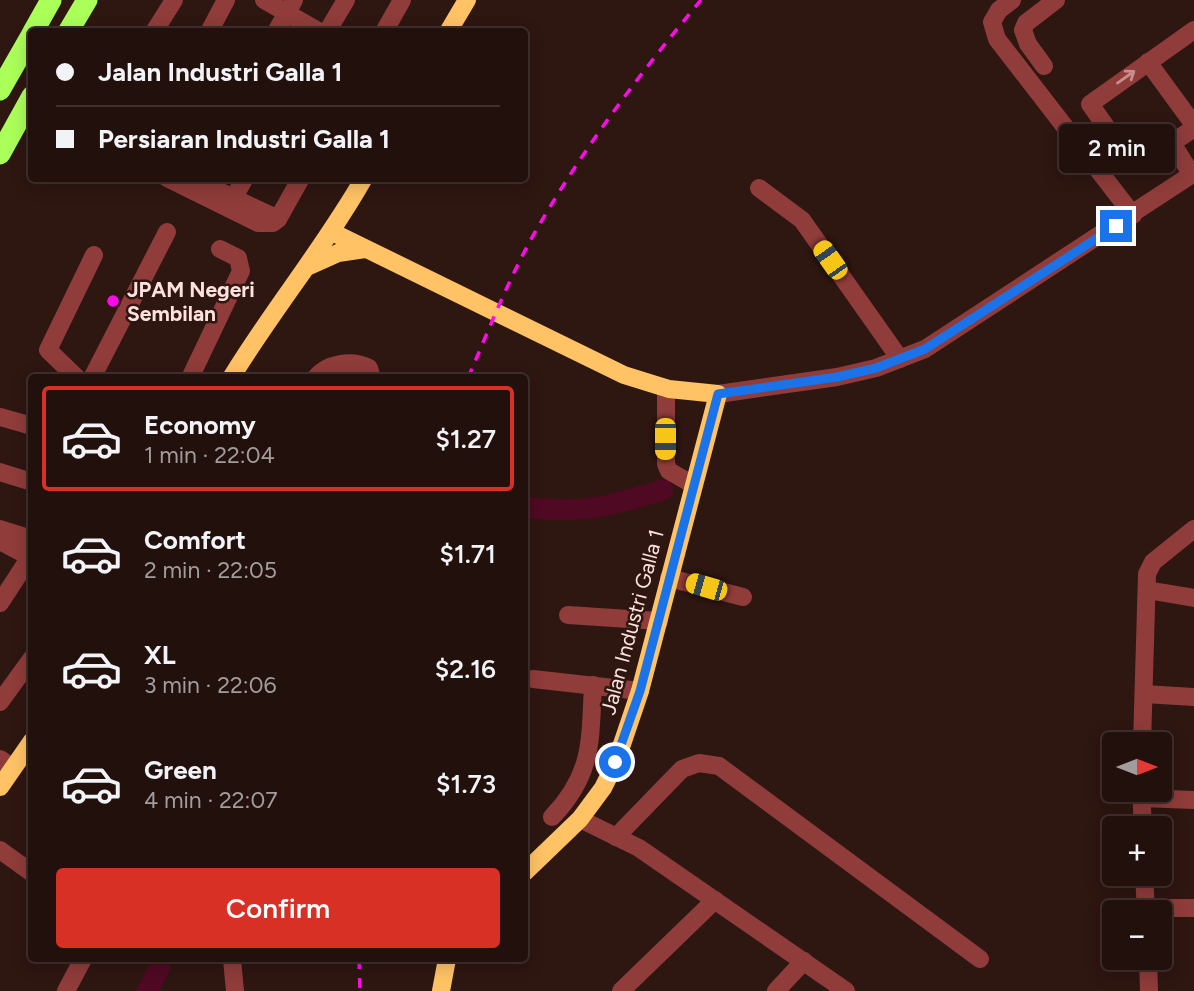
<!DOCTYPE html>
<html lang="en">
<head>
<meta charset="utf-8">
<style>
  body { margin:0; font-family:Figtree,sans-serif; background:#2e1e1b; color:#f1f3f6; height:100vh; display:flex; flex-direction:column; font-size:26px; white-space:nowrap }
  * { box-sizing:border-box; margin:0 }
  p { font-size:23px; color:#a29d9d }
  .icon { flex:none; width:38px; height:38px; fill:none; stroke:currentColor; stroke-width:2; stroke-linecap:round; stroke-linejoin:round }
  .map { position:relative; flex:1; overflow:hidden }
  .sheet { position:absolute; left:28px; top:374px; width:500px; height:588px; display:flex; flex-direction:column; background:#22100d; border-radius:7px; box-shadow:0 4px 18px #0003,0 0 0 2px #3f302e }
  .sheet>* { flex:none }
  .top-card { position:absolute; left:28px; top:28px; width:500px; height:154px; border-radius:7px; box-shadow:0 4px 18px #0003,0 0 0 2px #3f302e; display:grid; align-content:center; height:154px; padding:0 28px; background:#22100d }
  .needle { width:46px; rotate:90deg }
  .tools { position:absolute; left:1102px; top:732px; display:grid; gap:14px }
  .tools a { display:grid; place-items:center; width:70px; height:70px; border-radius:7px; background:#22100d; box-shadow:0 4px 18px #0003,0 0 0 2px #3f302e; font-size:35px }
  .end { position:absolute; width:32px; height:32px; margin:-16px; border:9px solid #1a73e8; background:#fff; box-shadow:0 0 0 4px #fff }
  .from { border-radius:50% }
  .bubble { position:absolute; height:49px; border-radius:7px; background:#22100d; box-shadow:0 4px 18px #0003,0 0 0 2px #3f302e; font-size:23px; font-weight:600; line-height:49px; text-align:center }
  .car { position:absolute; width:21px; height:42px; margin:-21px -10px; border-radius:9px; box-shadow:0 0 5px 2px #0007; background:linear-gradient(#f5c518 24%,#345 0 40%,#f5c518 0 76%,#345 0 86%,#f5c518 0) }
  .top-card b { display:flex; align-items:center; gap:24px; height:66px; font-size:26px }
  .top-card b+b { border-top:2px solid #3f302e }
  .top-card i { width:18px; height:18px; background:#f1f3f6 }
  ul { padding:12px 0 0; list-style:none }
  li { display:flex; align-items:center; gap:21px; height:105px; margin:0 14px 10px; padding:0 14px; border:4px solid transparent; border-radius:7px }
  li div { flex:1 }
  li b { display:block; font-size:26px }
  li em { font-style:normal; font-weight:600 }
  li.selected { border-color:#d93025 }
  li>.icon { width:63px; height:63px; stroke-width:1.5 }
  .button { display:flex; gap:14px; margin-top:auto; padding:14px 28px }
  .button a { flex:1; height:80px; border-radius:7px; background:#d93025; color:#fff; font-size:28px; font-weight:600; line-height:80px; text-align:center }
  .map>svg:first-child { display:block }
</style>
</head>
<body>
<div class="map">
<svg width="1194" height="991" viewBox="0 0 1194 991">
  <rect width="100%" height="100%" fill="#2e1611"/>
  <g fill="none" stroke-linecap="round" stroke-linejoin="round">
    <g stroke="#4f0923" stroke-width="21">
      <path d="M525 507C582 515 609 506 663 490"/>
      <path d="M147 991 159 969 160 959"/>
    </g>
    <g stroke="#8f3c3a" stroke-width="18">
      <path d="M264 0 320 32"/>
      <path d="M1012 0 999 10 992 22 997 39 1133 215"/>
      <path d="M1194 30 1090 104 1130 161 1141 164 1194 128"/>
      <path d="M154 32 174 0"/>
      <path d="M209 32 226 0"/>
      <path d="M276 32 294 0"/>
      <path d="M327 32 346 0"/>
      <path d="M384 32 402 0"/>
      <path d="M1148 62 1194 125"/>
      <path d="M1044 66 1028 44 1023 30 1026 23 1056 0"/>
      <path d="M1172 143 1192 175"/>
      <path d="M167 178 258 223H273L278 219 301 178"/>
      <path d="M204 184 278 219"/>
      <path d="M759 188 802 220 900 359"/>
      <path d="M234 197 245 178"/>
      <path d="M77 378 48 350 94 255"/>
      <path d="M92 378 167 232"/>
      <path d="M190 378 241 271 238 258 220 249"/>
      <path d="M315 378C327 363 352 359 369 368L372 378"/>
      <path d="M666 388V464L669 471 692 484"/>
      <path d="M718 394 837 377 876 368 925 349 1194 173"/>
      <path d="M0 417 32 426"/>
      <path d="M0 472 32 482"/>
      <path d="M0 529 32 539"/>
      <path d="M0 541 32 558"/>
      <path d="M669 578 743 597"/>
      <path d="M1147 590 1194 598"/>
      <path d="M0 603 30 557"/>
      <path d="M568 615 659 621"/>
      <path d="M533 679 640 691"/>
      <path d="M1144 694 1194 697"/>
      <path d="M0 702 32 658"/>
      <path d="M1142 744 1147 574 1153 562 1194 529"/>
      <path d="M0 759 13 768"/>
      <path d="M1141 789 1143 828"/>
      <path d="M1141 798 1194 800"/>
      <path d="M552 817C593 774 590 742 593 685"/>
      <path d="M580 819 639 848 846 991"/>
      <path d="M616 837 682 769 699 763 719 766 980 959"/>
      <path d="M0 850 32 873"/>
      <path d="M1144 873 1146 912"/>
      <path d="M1146 908H1194"/>
      <path d="M1148 957 1149 991"/>
      <path d="M232 959 235 991"/>
      <path d="M66 991 83 959"/>
      <path d="M621 991 715 900"/>
      <path d="M776 991 804 961"/>
    </g>
    <g stroke="#ffc365" stroke-width="18">
      <path d="M448 32 467 0"/>
      <path d="M332 232 624 375 669 389 718 394 640 691 616 762 603 788 580 819 525 872"/>
      <path d="M309 266 338 253 365 249"/>
      <path d="M231 378C273 309 324 248 364 178"/>
      <path d="M0 787 32 741"/>
      <path d="M441 991 447 959"/>
    </g>
    <g stroke="#abff59" stroke-width="21">
      <path d="M33 32 51 0"/>
      <path d="M68 32 87 0"/>
      <path d="M0 90 32 34"/>
      <path d="M0 154 32 96"/>
    </g>
    <g stroke="#ff0aea" stroke-width="3.5" stroke-dasharray="10 9" stroke-linecap="butt">
      <path d="M468 378C490 327 510 275 538 227 585 146 641 72 701 0"/>
      <path d="M359 959 360 991"/>
    </g>
  </g>
  <defs><path id="oneway-shaft" d="M-6 0H5M1.5-3L5.5 0L1.5 3" fill="none" stroke-width="1.6" stroke-linecap="round" stroke-linejoin="round" transform="scale(1.75)"/></defs>
  <use stroke="#c78e8c" href="#oneway-shaft" transform="translate(1126 77) rotate(-35)"/>
  <g fill="none" stroke-linecap="round" stroke-linejoin="round">
    <path stroke="#1a73e8" stroke-width="9" d="M615 762 640 691 718 394 837 377 876 368 925 349 1116 226"/>
  </g>
  <circle fill="#ff0aea" stroke="#2e1611" stroke-width="2.5" cx="113" cy="301" r="7"/>
  <g text-anchor="middle" dominant-baseline="central" stroke-width="5" stroke-linejoin="round" paint-order="stroke">
    <g font-size="21" font-weight="bold" fill="#ffe1de" stroke="#2e1611" text-anchor="start">
      <text x="127" y="289">JPAM Negeri<tspan x="127" dy="24">Sembilan</tspan></text>
    </g>
    <g font-size="21" fill="#ffe1de" stroke="#2e1611">
      <text transform="translate(632 622) rotate(-75)">Jalan Industri Galla 1</text>
    </g>
  </g>
</svg>
<div class="tools">
<a><svg class="needle" viewBox="-14 -14 28 28"><path d="M0-13l5 13h-10z" fill="#e53935"/><path d="M0 13l5-13h-10z" fill="#a29d9d"/></svg></a>
<a>+</a>
<a>−</a>
</div>
<i class="end from" style="left:615px;top:762px"></i>
<i class="end" style="left:1116px;top:226px"></i>
<div class="bubble" style="left:1059px;top:124px;width:116px">2 min</div>
<i class="car" style="left:830px;top:260px;rotate:325deg"></i>
<i class="car" style="left:665px;top:439px;rotate:180deg"></i>
<i class="car" style="left:706px;top:587px;rotate:286deg"></i>
<div class="top-card">
<b><i class="from"></i>Jalan Industri Galla 1</b>
<b><i></i>Persiaran Industri Galla 1</b>
</div>
<section class="sheet">
<ul>
<li class="selected"><svg class="icon" aria-label="car" viewBox="0 0 24 24"><path d="M5 17H2v-5l4-1 3-4h7l3 4 3 1v5h-3M9 17h6M6 11h13"/><circle cx="7" cy="17" r="2"/><circle cx="17" cy="17" r="2"/></svg><div><b>Economy</b><p>1 min · 22:04</p></div><em>$1.27</em></li>
<li><svg class="icon" aria-label="car" viewBox="0 0 24 24"><path d="M5 17H2v-5l4-1 3-4h7l3 4 3 1v5h-3M9 17h6M6 11h13"/><circle cx="7" cy="17" r="2"/><circle cx="17" cy="17" r="2"/></svg><div><b>Comfort</b><p>2 min · 22:05</p></div><em>$1.71</em></li>
<li><svg class="icon" aria-label="car" viewBox="0 0 24 24"><path d="M5 17H2v-5l4-1 3-4h7l3 4 3 1v5h-3M9 17h6M6 11h13"/><circle cx="7" cy="17" r="2"/><circle cx="17" cy="17" r="2"/></svg><div><b>XL</b><p>3 min · 22:06</p></div><em>$2.16</em></li>
<li><svg class="icon" aria-label="car" viewBox="0 0 24 24"><path d="M5 17H2v-5l4-1 3-4h7l3 4 3 1v5h-3M9 17h6M6 11h13"/><circle cx="7" cy="17" r="2"/><circle cx="17" cy="17" r="2"/></svg><div><b>Green</b><p>4 min · 22:07</p></div><em>$1.73</em></li>
</ul>
<div class="button"><a>Confirm</a></div>
</section>
</div>
</body>
</html>
